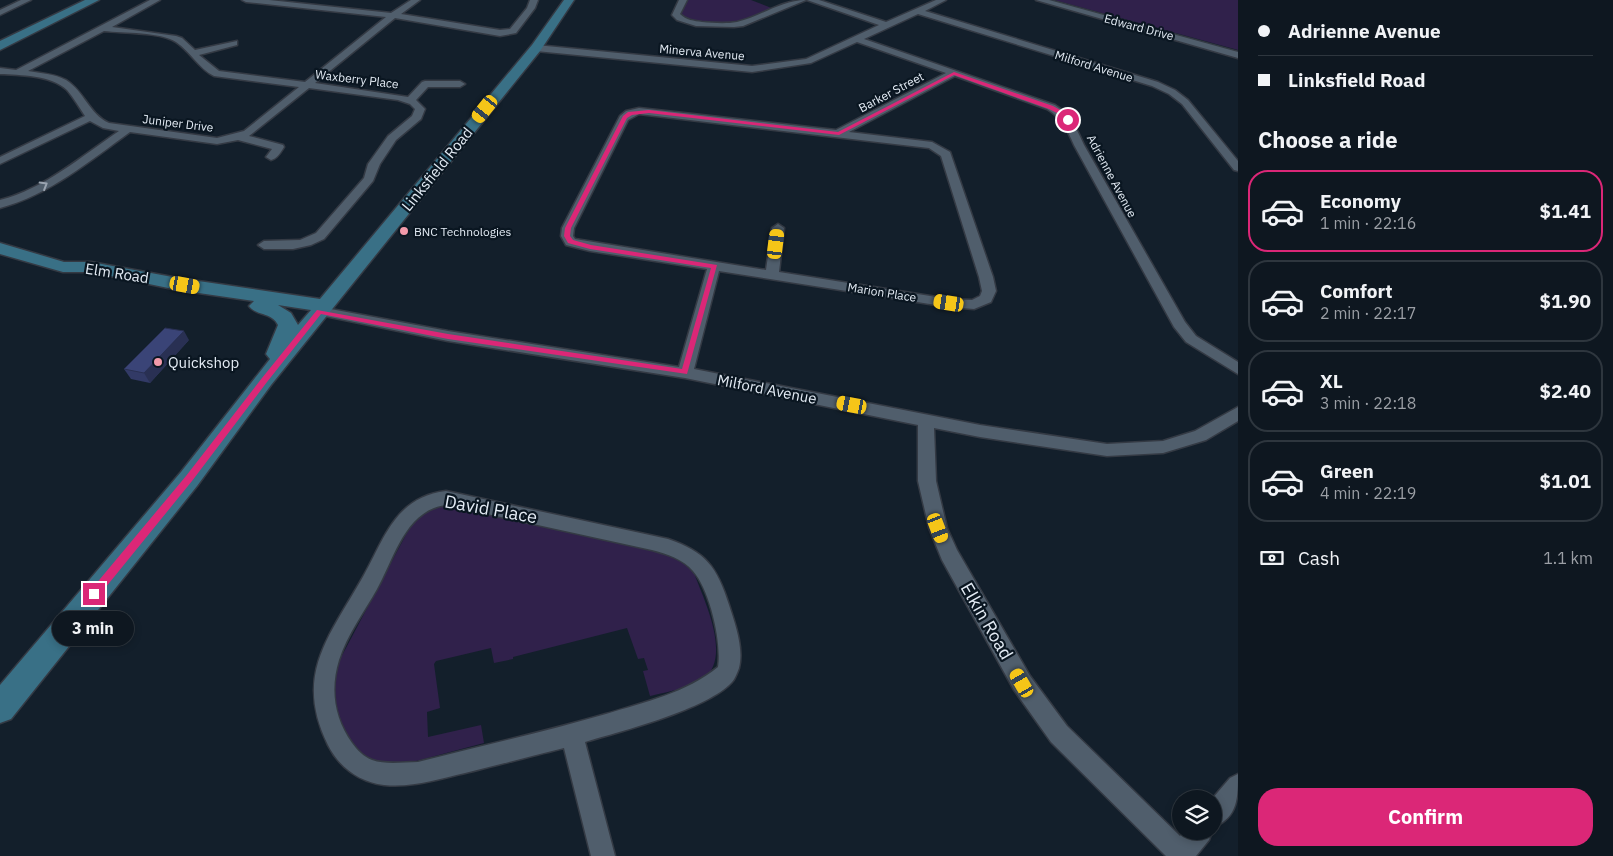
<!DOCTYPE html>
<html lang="en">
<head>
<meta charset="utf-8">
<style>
  body { margin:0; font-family:"IBM Plex Sans",sans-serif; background:#1c242d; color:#f1f3f6; height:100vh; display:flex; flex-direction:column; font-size:19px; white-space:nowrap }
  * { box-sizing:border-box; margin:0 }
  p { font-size:16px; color:#9b9fa5 }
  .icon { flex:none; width:28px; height:28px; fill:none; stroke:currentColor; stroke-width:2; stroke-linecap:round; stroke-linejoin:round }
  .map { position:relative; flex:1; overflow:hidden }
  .drawer { display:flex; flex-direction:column; background:#0e1720; width:375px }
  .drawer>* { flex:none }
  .hud { display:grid; align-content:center; height:110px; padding:0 20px; background:#0e1720 }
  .fabs { position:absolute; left:1172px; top:790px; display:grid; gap:10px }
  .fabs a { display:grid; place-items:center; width:50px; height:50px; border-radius:50%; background:#0e1720; box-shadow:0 2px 8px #0003,0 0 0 1px #2e363e; font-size:25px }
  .end { position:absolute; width:22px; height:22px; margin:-11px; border:6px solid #db2777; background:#fff; box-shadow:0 0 0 2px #fff }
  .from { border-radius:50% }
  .bubble { position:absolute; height:35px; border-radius:18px; background:#0e1720; box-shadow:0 2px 8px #0003,0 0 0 1px #2e363e; font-size:16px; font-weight:800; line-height:35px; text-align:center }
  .car { position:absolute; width:15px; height:30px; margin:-15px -8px; border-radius:6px; box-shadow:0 0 4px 1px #0007; background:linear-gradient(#f5c518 24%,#345 0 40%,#f5c518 0 76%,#345 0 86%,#f5c518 0) }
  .hud b { display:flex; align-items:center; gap:18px; height:48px; font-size:19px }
  .hud b+b { border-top:1px solid #2e363e }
  .hud i { width:12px; height:12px; background:#f1f3f6 }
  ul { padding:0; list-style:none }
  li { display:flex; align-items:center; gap:15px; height:82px; margin:0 10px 8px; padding:0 10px; border:2px solid #2e363e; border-radius:20px }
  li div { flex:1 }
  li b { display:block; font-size:19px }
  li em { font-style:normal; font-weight:800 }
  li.active { border-color:#db2777 }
  li>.icon { width:45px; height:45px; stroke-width:1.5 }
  h2 { padding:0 20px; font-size:22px; line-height:60px }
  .pay { display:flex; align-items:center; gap:12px; height:55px; padding:0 20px; font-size:19px }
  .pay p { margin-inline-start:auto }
  .cta { display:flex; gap:10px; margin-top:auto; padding:10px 20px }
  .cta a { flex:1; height:58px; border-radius:20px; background:#db2777; color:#fff; font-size:20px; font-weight:800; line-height:58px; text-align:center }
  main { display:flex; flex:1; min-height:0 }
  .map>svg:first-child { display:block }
</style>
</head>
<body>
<main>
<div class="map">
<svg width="1238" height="856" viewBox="0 0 1238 856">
  <rect width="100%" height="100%" fill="#131f2b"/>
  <g fill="#30214b">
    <path d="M686 0H751L774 9 736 24 685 21 679 16Z"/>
    <path d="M1054 0H1238V50Z"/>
    <path d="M441 506C492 516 544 526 595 538 627 545 668 546 693 570 703 599 734 657 702 681 694 687 662 693 650 696L643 671 648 670 644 658 638 659 627 628 513 657V659L494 663 491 648 436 661 434 664 440 708 427 712 428 737 481 725 484 743 405 764H385L360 754 349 739 331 705V692L338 663 418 512Z"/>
  </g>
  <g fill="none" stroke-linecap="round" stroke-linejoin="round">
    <g stroke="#343a44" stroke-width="3">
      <g id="street">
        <path d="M21 0H31L0 15V10Z"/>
        <path d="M150 0H160L112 27 176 36 182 38 195 50 237 41V45L199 55 219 71 305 82 386 17 246 2 242 0H269L391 13 411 0H420L401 14 500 30 510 29 527 8 530 0H538L535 8 516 33 500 36 395 18 315 83 408 97 422 82 425 81H460L465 84 460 87H428L416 100 425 109 421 119 396 140 380 164 373 181 324 239 311 245 293 249H264L258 245 264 241 300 240 316 233 364 178 368 164 388 136 412 116 415 109 410 104 398 100 309 88 249 136 283 145 284 147C281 152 277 159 271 160L266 157 272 149 238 140 217 144 130 132C90 161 49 195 0 208V200C44 189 82 156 119 131L103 128 90 121 0 164V157L85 116C79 107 74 98 67 90 51 75 20 75 0 74V68L16 70ZM104 31C123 33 161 32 176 42 191 52 198 68 214 76L299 87 244 131 217 138 109 123C89 114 84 91 66 80 55 74 40 73 28 71Z"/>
        <path d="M679 0H687L680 14C686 20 694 21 702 22 713 23 726 24 737 22 760 17 781 0 806 0L743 26 734 27 696 26 677 20 672 15Z"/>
        <path d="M807 0H819L886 22 936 0H946L925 11 1158 82 1175 90 1188 100 1238 161V171L1234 170 1182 104 1169 94 1152 86 918 14 864 39 1055 105C1071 115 1076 128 1084 145L1185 322 1196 336 1238 362V374L1186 342 1174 327 1074 145C1067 129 1062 118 1047 109L955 76 849 132 932 142 950 152 993 277 996 291 991 302 974 309 949 307 719 271 694 369 980 425 1107 444 1163 441 1195 431 1238 407V421L1206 440 1163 453 1107 456 980 437 934 428 936 481 947 528 957 550 1030 676 1067 726 1180 836 1184 831H1212L1209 840 1196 856H1166L1051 742 1014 690 942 560 929 528 918 481V425L685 378 448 341 320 315 315 314 313 311 315 308 320 307 448 331 679 367 707 269 590 251 566 245 561 236 562 228 620 116 626 111 639 108 836 130 946 73 857 42 811 63 752 72 536 51 532 48 536 45 752 66 806 59 879 25ZM639 114 929 148 941 156 979 277 982 291 980 296 972 300 949 299 779 272 784 228 778 224 772 228 766 270 575 239 573 236 574 228 628 120Z"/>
        <path d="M1036 0H1049L1238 52V58Z"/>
        <path d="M446 491 668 539C706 552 717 567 729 605 735 624 744 648 739 668 737 673 735 679 732 682 708 709 622 731 585 742L615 856H591L564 748C531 756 498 765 465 773 438 779 412 788 384 785 359 782 339 767 328 745 293 674 330 636 364 575 385 537 396 497 446 491ZM446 505 652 550C667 554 683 559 693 571 710 590 722 643 718 667 686 693 645 702 606 714 544 732 481 746 418 762 404 762 386 765 372 760 364 757 357 750 352 743 334 718 330 689 339 660 347 635 364 612 377 589 394 559 405 510 446 505Z"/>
        <path d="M1238 774C1238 797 1238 817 1214 827V799H1212L1230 778Z"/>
      </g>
    </g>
    <g stroke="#343a44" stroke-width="3">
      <g id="secondary">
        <path d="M85 0H99L0 50V41Z"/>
        <path d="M564 0H574L540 51 271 385 197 486 11 719 0 723V685L181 472 270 359 266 354 278 325C272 312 256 316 249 306L254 301 178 290 91 272H63L0 254V243L64 262H91L178 278 320 299 532 45ZM278 305 311 310 298 325 291 313Z"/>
      </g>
    </g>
    <use href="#street" fill="#505e6c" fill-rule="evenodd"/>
    <use href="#secondary" fill="#397086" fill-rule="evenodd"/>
  </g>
  <path fill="#323a66" d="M189 340 150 383 131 379 124 369Z"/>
  <path fill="#293053" d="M184 331 189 340 150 383 144 373Z"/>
  <path fill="#3a4477" stroke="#293053" d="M165 328 184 331 144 373 124 369Z"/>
  <defs><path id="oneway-chevron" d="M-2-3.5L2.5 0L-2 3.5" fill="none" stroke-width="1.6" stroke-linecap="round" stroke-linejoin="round" transform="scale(1.25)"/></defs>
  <use stroke="#9aa4b0" href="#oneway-chevron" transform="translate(44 185) rotate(-31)"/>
  <path fill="#db2777" d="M954 72 1053 106 1062 111 1071 120 1066 122 1059 114 1049 109 954 75 839 135 649 113 632 115 627 118 571 228 570 236 573 240 591 245 717 265 687 374 448 339 321 314 267 382 192 481 97 598H90V591L186 476 262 378 317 310 448 334 682 369 711 268 590 249 568 243 564 236 565 228 623 116 628 112 649 110 838 132Z"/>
  <g fill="#f39aaa" stroke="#0a1621" stroke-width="2">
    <circle cx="404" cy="231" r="5"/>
    <circle cx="158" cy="362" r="5"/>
  </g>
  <g text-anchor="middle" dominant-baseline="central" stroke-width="4.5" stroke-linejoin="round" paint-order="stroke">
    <g font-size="12" fill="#e3ebf4" stroke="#0a1621">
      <text transform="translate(1139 27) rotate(15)">Edward Drive</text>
      <text transform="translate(702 52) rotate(5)">Minerva Avenue</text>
      <text transform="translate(1094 66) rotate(17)">Milford Avenue</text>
      <text transform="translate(357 79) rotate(7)">Waxberry Place</text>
      <text transform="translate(891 92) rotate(-28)">Barker Street</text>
      <text transform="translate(178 123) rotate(7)">Juniper Drive</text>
      <text transform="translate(1112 176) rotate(62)">Adrienne Avenue</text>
      <text transform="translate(882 292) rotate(9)">Marion Place</text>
    </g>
    <g font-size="12" fill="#e3ebf4" stroke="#0a1621" text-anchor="start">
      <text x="414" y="231">BNC Technologies</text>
    </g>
    <g font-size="15" fill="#e3ebf4" stroke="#0a1621">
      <text transform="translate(437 169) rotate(-51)">Linksfield Road</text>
      <text transform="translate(117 273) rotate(9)">Elm Road</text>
      <text transform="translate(767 389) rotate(11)">Milford Avenue</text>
    </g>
    <g font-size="15" fill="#e3ebf4" stroke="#0a1621" text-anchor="start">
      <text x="168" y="362">Quickshop</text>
    </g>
    <g font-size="18" fill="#e3ebf4" stroke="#0a1621">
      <text transform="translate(491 509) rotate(10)">David Place</text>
      <text transform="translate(987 621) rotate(60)">Elkin Road</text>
    </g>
  </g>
</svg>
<div class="fabs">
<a><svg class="icon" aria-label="layers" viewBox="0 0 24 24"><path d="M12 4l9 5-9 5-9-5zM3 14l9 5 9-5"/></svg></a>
</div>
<i class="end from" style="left:1068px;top:120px"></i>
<i class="end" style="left:94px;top:594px"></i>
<div class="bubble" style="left:52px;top:611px;width:82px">3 min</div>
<i class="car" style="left:485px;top:109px;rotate:219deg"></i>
<i class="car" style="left:776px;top:244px;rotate:7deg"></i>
<i class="car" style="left:185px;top:285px;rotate:100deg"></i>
<i class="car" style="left:949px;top:303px;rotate:279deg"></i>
<i class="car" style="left:852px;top:405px;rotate:281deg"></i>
<i class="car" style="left:938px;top:528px;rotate:159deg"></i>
<i class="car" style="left:1022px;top:683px;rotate:330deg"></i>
</div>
<section class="drawer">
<div class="hud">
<b><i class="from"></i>Adrienne Avenue</b>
<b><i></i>Linksfield Road</b>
</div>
<h2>Choose a ride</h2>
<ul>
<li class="active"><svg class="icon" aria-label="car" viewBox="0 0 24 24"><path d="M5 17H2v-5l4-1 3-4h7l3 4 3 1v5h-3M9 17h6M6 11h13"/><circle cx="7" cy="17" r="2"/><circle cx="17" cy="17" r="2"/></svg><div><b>Economy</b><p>1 min · 22:16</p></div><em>$1.41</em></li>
<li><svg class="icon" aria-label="car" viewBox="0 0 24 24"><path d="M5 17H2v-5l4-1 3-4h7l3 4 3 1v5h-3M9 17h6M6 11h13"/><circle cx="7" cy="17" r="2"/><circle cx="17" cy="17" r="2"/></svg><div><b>Comfort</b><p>2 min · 22:17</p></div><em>$1.90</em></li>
<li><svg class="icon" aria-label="car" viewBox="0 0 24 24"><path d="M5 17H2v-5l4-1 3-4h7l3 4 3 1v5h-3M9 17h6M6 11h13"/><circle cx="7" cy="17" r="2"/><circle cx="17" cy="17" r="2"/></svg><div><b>XL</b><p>3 min · 22:18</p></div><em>$2.40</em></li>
<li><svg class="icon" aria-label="car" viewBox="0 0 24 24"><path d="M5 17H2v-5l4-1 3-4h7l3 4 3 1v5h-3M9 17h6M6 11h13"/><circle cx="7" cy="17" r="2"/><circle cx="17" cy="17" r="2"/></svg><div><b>Green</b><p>4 min · 22:19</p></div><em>$1.01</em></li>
</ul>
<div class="pay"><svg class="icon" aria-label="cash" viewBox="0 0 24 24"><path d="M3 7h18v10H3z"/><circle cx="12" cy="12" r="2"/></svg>Cash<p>1.1 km</p></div>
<div class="cta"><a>Confirm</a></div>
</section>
</main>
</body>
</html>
